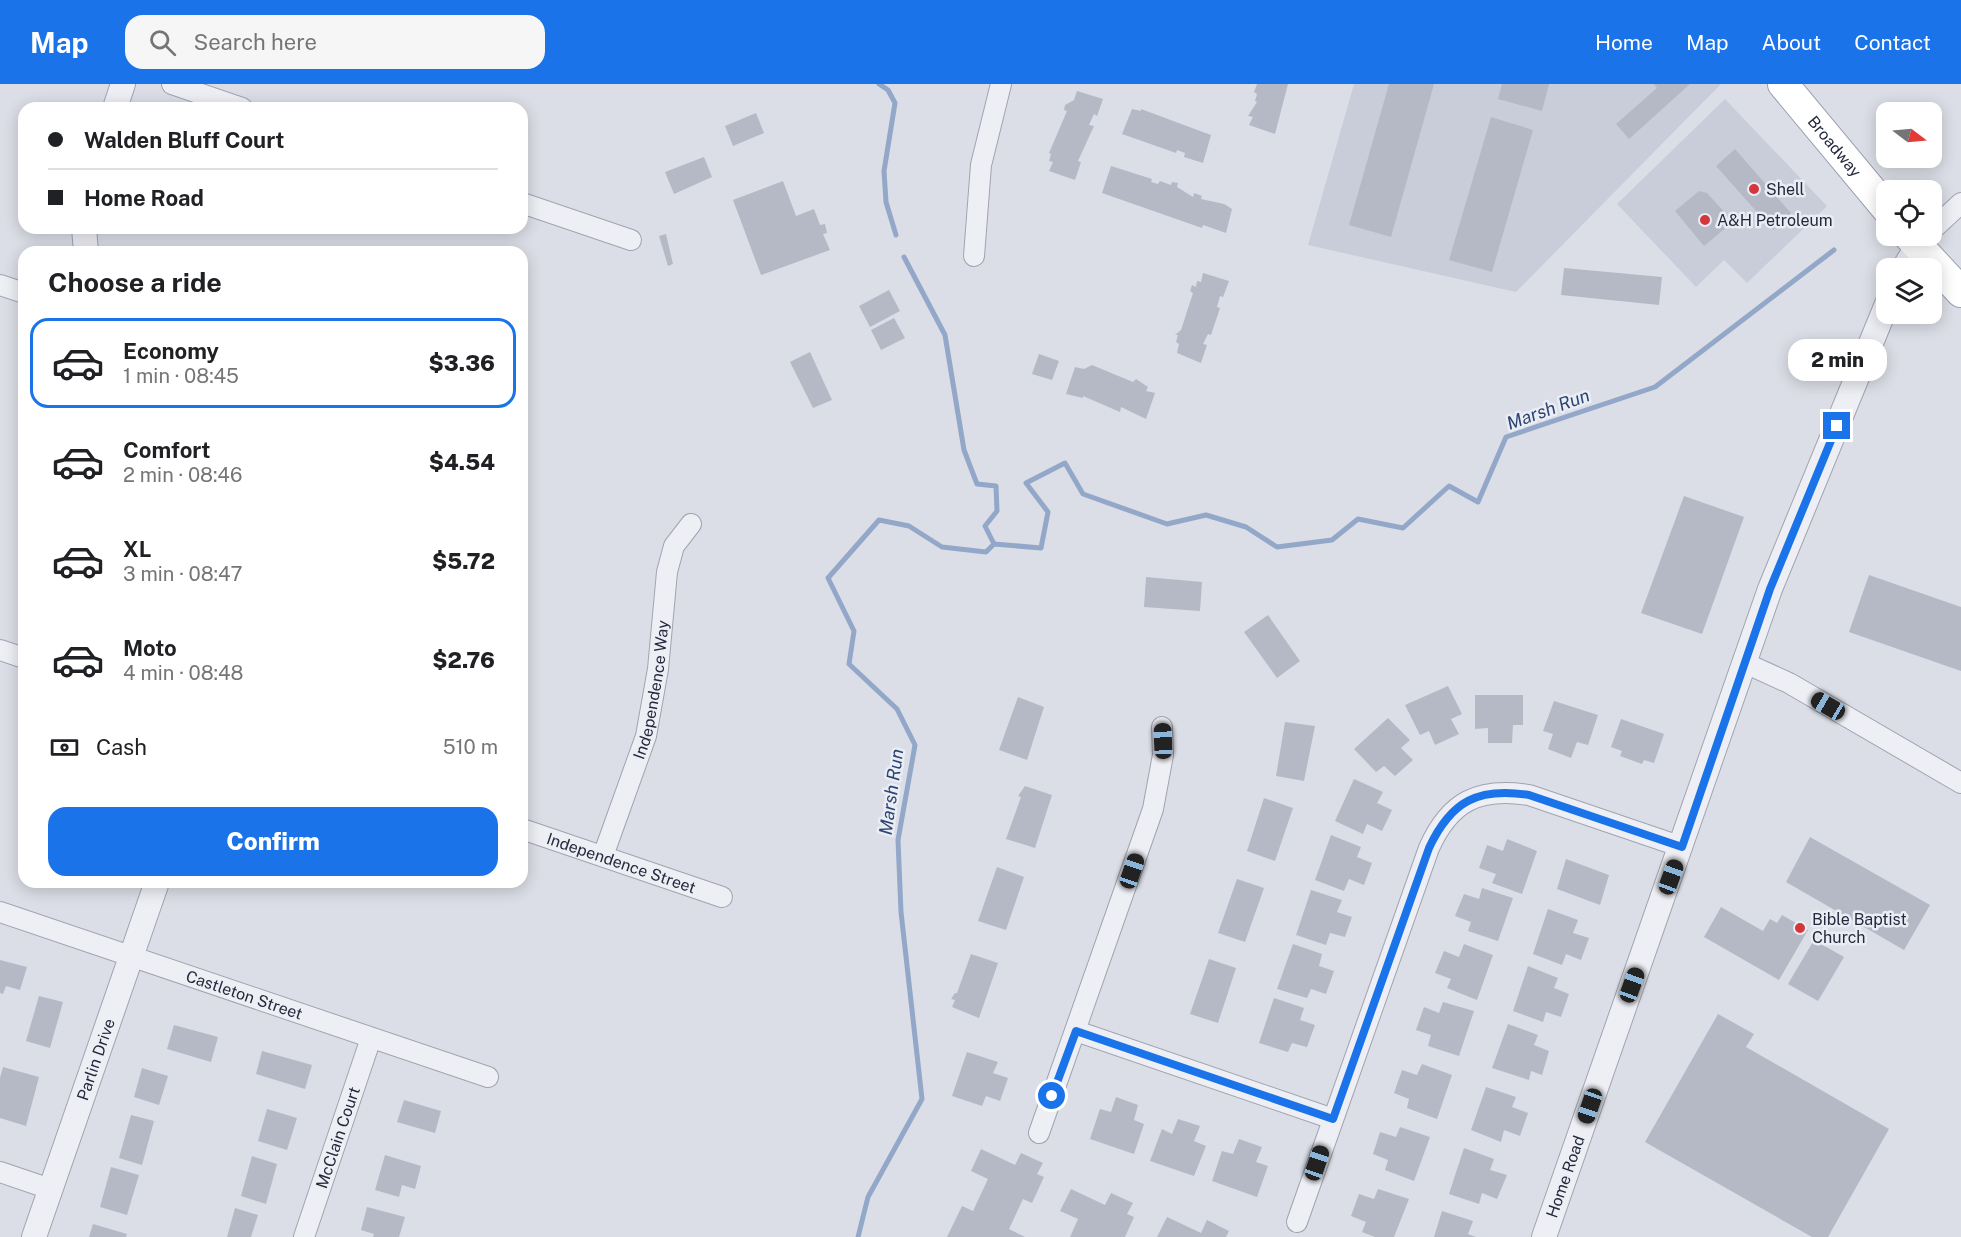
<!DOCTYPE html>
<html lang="en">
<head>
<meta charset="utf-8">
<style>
  body { margin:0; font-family:"Public Sans",sans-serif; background:#f6f6f6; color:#202124; height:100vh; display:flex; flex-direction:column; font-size:22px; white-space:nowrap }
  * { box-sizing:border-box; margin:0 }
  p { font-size:20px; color:#757577 }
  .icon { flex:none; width:33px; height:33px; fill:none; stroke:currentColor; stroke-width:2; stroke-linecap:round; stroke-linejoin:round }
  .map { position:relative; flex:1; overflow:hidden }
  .side { position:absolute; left:18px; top:162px; width:510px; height:642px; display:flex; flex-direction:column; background:#fff; border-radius:18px; box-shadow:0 3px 15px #0003 }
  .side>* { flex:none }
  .guide { position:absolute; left:18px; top:18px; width:510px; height:132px; border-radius:18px; box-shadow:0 3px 15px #0003; display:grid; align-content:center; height:132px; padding:0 30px; background:#fff }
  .needle { width:39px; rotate:106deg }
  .fabs { position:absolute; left:1876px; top:18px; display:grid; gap:12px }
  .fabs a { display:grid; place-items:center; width:66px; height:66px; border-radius:12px; background:#fff; box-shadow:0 3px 15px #0003; font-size:30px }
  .end { position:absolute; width:27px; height:27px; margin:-14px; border:8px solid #1a73e8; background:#fff; box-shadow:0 0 0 3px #fff }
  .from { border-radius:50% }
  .bubble { position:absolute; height:42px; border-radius:18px; background:#fff; box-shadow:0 3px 15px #0003; font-size:20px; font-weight:800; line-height:42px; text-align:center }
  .car { position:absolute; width:18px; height:36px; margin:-18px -9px; border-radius:8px; box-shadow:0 0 4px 2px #0007; background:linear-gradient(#222 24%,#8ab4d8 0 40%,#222 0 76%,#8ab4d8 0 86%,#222 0) }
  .guide b { display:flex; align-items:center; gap:21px; height:57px; font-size:22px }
  .guide b+b { border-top:2px solid #e0e0e0 }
  .guide i { width:15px; height:15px; background:#202124 }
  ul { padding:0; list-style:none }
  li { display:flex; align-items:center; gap:18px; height:90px; margin:0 12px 9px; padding:0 18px; border:3px solid transparent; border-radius:18px }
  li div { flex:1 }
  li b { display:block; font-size:22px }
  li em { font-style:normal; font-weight:800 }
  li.selected { border-color:#1a73e8 }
  li>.icon { width:54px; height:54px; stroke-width:1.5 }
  h2 { padding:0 30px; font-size:27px; line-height:72px }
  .pay { display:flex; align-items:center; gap:15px; height:66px; padding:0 30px; font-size:22px }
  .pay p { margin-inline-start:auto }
  .action { display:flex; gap:12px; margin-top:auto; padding:12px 30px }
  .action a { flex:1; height:69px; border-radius:18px; background:#1a73e8; color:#fff; font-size:24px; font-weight:800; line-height:69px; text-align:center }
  header { display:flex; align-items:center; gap:36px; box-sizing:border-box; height:84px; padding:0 30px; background:#1a73e8; color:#fff }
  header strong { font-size:28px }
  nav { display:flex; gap:33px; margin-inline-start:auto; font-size:21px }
  .search { width:420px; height:54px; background:#f6f6f6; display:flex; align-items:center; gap:15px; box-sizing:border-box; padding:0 21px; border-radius:18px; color:#757577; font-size:22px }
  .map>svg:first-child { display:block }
</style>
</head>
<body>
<header>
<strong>Map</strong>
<div class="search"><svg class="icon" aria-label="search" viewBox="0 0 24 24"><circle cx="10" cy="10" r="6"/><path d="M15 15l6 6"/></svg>Search here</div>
<nav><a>Home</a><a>Map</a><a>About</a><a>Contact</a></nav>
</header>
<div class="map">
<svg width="1961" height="1153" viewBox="0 0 1961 1153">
  <rect width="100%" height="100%" fill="#dbdee6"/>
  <g fill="#c9cdd9">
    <path d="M1354 0H1721L1516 208 1308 161Z"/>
    <path d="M1725 15 1827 122 1747 199 1724 176 1696 203 1617 120Z"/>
  </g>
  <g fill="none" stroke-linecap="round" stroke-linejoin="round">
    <g stroke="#93a7c9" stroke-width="5">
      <path d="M879 0 888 6 895 19 884 87 886 118 896 151"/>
      <path d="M904 173 945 251 964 366 977 400 996 402 997 427 985 442 994 460"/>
      <path d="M858 1153 868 1113 922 1015 901 828 898 756 915 661 897 625 849 580 854 547 828 494 879 436 909 442 942 463 986 468 994 460 1041 464 1048 428 1026 399 1065 379 1083 410 1167 440 1206 431 1246 443 1277 463 1332 456 1358 435 1403 444 1449 402 1478 418 1506 353 1655 303 1834 166"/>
    </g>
  </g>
  <g fill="#b5b9c6">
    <path d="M1257 0H1288L1275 50 1249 41 1253 33 1248 32 1257 18 1255 17 1257 10 1254 8Z"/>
    <path d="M1389 0H1434L1391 153 1349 141Z"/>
    <path d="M1502 0H1549L1542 27 1498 15Z"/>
    <path d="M1654 0H1690L1629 55 1616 40 1657 4Z"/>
    <path d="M1077 7 1103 15 1097 32 1094 30 1089 41 1094 42 1078 77 1081 78 1075 96 1049 87 1053 78 1049 77 1051 70 1049 69 1067 27 1064 26 1065 21 1074 16Z"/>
    <path d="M1132 25 1141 27V25L1211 51 1203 79 1184 73 1185 69 1177 66 1176 69 1122 50Z"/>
    <path d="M756 29 764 49 733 62 725 42Z"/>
    <path d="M1491 33 1533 46 1492 188 1449 176Z"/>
    <path d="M1735 65 1791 129 1773 146 1716 82Z"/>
    <path d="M704 73 712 93 674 110 665 88Z"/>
    <path d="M1111 82 1152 95 1151 98 1158 100 1160 97 1171 101 1172 98 1178 99 1177 103 1193 113 1194 109 1202 112 1201 115 1224 120 1232 125 1226 149 1203 141 1202 144 1102 109Z"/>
    <path d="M783 97 796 132 814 125 820 141 825 140 827 149 823 150 830 166 761 191 733 116Z"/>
    <path d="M1699 107 1707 109 1727 131 1728 142 1704 162 1675 127Z"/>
    <path d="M666 150 673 180 668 182 659 152Z"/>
    <path d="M1564 184 1662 193 1659 221 1561 211Z"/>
    <path d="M1203 189 1229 197 1223 213 1220 212 1217 223 1220 224 1211 251 1208 250 1203 260 1207 261 1201 279 1177 269 1179 260 1176 258 1178 251H1175L1181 246 1193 209 1190 207 1192 201 1196 203 1197 197 1201 198Z"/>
    <path d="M889 206 900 227 870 243 859 222Z"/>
    <path d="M894 234 905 254 881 266 871 246Z"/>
    <path d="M810 268 832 316 813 324 790 278Z"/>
    <path d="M1039 270 1059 277 1052 296 1032 290Z"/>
    <path d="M1092 281 1133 298 1136 295 1148 303 1146 307 1155 309 1146 335 1121 323 1120 328 1083 312V314L1066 310 1075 283 1084 285Z"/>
    <path d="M1684 412 1744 433 1702 550 1641 529Z"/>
    <path d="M1869 491 1961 523V587L1849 548Z"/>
    <path d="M1146 493 1202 498 1200 527 1144 523Z"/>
    <path d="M1268 531 1300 577 1277 594 1244 548Z"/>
    <path d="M1448 602 1462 630 1451 635 1459 650 1435 661 1429 647 1420 651 1405 621Z"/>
    <path d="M1475 611H1523V641H1513L1512 659H1488V644L1475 645Z"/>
    <path d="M1018 613 1044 623 1027 676 999 666Z"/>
    <path d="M1554 617 1598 631 1588 661 1577 658 1571 674 1548 665 1553 650 1543 647Z"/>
    <path d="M1388 634 1410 656 1401 664 1413 676 1395 692 1384 682 1376 688 1354 665Z"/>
    <path d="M1621 635 1664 650 1654 679 1644 676 1642 680 1620 672 1622 667 1611 663Z"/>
    <path d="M1285 638 1315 642 1304 697 1276 692Z"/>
    <path d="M1354 695 1383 708 1377 719 1392 726 1382 747 1367 740 1363 750 1335 737Z"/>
    <path d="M1025 702 1052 711 1035 764 1006 755 1021 713 1018 712Z"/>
    <path d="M1264 714 1293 724 1275 777 1247 767Z"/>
    <path d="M1331 751 1361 763 1357 773 1372 779 1364 801 1349 795 1344 807 1315 796Z"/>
    <path d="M1810 753 1930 821 1904 866 1786 798Z"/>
    <path d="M1507 755 1537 767 1522 810 1492 799 1496 790 1479 784 1487 761 1503 767Z"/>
    <path d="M1566 775 1609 791 1600 821 1557 805Z"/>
    <path d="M997 783 1024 793 1006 846 978 837Z"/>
    <path d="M1237 795 1264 804 1245 858 1218 849Z"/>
    <path d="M1482 804 1513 814 1498 857 1468 847 1471 838 1455 832 1464 810 1479 815Z"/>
    <path d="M1311 806 1342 816 1337 828 1352 833 1345 853 1330 849 1326 861 1296 851Z"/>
    <path d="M1721 823 1763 847 1770 835 1777 839 1782 831 1808 846 1779 896 1704 853Z"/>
    <path d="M1548 825 1578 836 1573 849 1589 854 1581 876 1566 870 1562 881 1533 870Z"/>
    <path d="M1814 856 1844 873 1818 917 1788 900Z"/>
    <path d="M1293 860 1322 870 1319 882 1334 887 1326 910 1311 905 1307 914 1277 905Z"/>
    <path d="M1464 860 1493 871 1477 916 1447 904 1451 895 1435 889 1444 867 1459 873Z"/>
    <path d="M971 870 998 879 979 934 952 923 955 916 951 915 955 909H957Z"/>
    <path d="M1209 875 1236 884 1218 939 1190 930Z"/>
    <path d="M0 876 27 883 20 906 6 902 3 910 0 909Z"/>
    <path d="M1528 882 1558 894 1554 904 1569 910 1561 933 1546 928 1543 938 1513 927Z"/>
    <path d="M39 912 63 918 50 964 26 957Z"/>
    <path d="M1274 914 1304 924 1300 936 1315 941 1307 963 1292 959 1288 968 1259 959Z"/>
    <path d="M1443 918 1474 927 1459 972 1428 962 1431 951 1416 946 1424 923 1439 929Z"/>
    <path d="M1718 930 1754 950 1746 963 1889 1045 1828 1153H1812L1645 1058Z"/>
    <path d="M1508 940 1538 951 1534 961 1549 967 1542 991 1531 987 1529 996 1492 984Z"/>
    <path d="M174 941 218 953 211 978 167 965Z"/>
    <path d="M262 967 312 981 305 1005 256 990Z"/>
    <path d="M967 968 998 978 993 989 1008 994 1000 1017 986 1012 982 1022 952 1012Z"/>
    <path d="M1422 980 1452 991 1437 1035 1407 1024 1409 1015 1394 1009 1402 986 1417 991Z"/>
    <path d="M3 983 39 993 26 1042 0 1034V994Z"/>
    <path d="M142 984 168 992 159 1021 134 1013Z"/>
    <path d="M1486 1003 1516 1013 1512 1023 1528 1029 1520 1052 1504 1046 1501 1058 1471 1046Z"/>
    <path d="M1116 1013 1138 1021 1134 1036 1144 1040 1134 1070 1090 1055 1100 1025 1111 1028Z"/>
    <path d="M404 1016 441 1027 435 1049 397 1038Z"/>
    <path d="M267 1025 297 1034 287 1066 258 1057Z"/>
    <path d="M131 1031 154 1037 142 1081 119 1074Z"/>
    <path d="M1178 1035 1200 1042 1194 1057 1206 1062 1194 1092 1150 1077 1162 1045 1172 1050Z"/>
    <path d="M1400 1043 1430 1053 1414 1097 1385 1086 1388 1076 1373 1070 1380 1048 1396 1053Z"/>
    <path d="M1239 1055 1262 1063 1256 1078 1268 1082 1257 1113 1212 1097 1222 1067 1233 1070Z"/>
    <path d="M1464 1064 1494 1075 1490 1086 1507 1091 1497 1115 1482 1109 1479 1120 1449 1110Z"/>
    <path d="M981 1065 1015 1081 1021 1069 1043 1079 1037 1090 1044 1093 1032 1119 1023 1115 1009 1145 1025 1153H947L962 1122 973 1127 988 1095 971 1087Z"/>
    <path d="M385 1071 421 1082 415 1105 402 1101 399 1113 375 1106Z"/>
    <path d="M252 1072 277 1080 266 1120 241 1112Z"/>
    <path d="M111 1083 139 1091 127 1131 100 1123Z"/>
    <path d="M1071 1105 1105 1121 1111 1109 1133 1119 1127 1130 1134 1133 1125 1153H1070L1078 1135 1060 1127Z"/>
    <path d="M1378 1105 1409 1115 1394 1153H1375L1362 1148 1366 1138 1351 1132 1359 1110 1374 1115Z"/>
    <path d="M367 1123 405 1133 399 1153H373L374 1150 361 1146Z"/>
    <path d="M235 1124 258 1131 251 1153H227Z"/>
    <path d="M1442 1127 1473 1137 1468 1150 1476 1153H1434Z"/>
    <path d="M1167 1133 1201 1149 1207 1136 1229 1147 1226 1153H1157Z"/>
    <path d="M93 1140 127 1150 126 1153H89Z"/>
  </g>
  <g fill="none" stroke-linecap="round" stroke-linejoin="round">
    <g stroke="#a0a4b0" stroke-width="22">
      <g id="minor">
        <path d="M172 0 242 24"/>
        <path d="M522 119 631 156"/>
        <path d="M1932 146 1961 119"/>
        <path d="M974 172 981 81 1001 0"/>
        <path d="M0 201 24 209"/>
        <path d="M0 566 24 574"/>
        <path d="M1745 579 1789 599 1961 699"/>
        <path id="s1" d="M522 745 722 813"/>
        <path id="s2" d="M603 772 646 652 658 585 667 488 674 462 691 440"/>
        <path id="s3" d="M0 828 488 993"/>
        <path d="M1076 947 1333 1035"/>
        <path d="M1039 1049 1153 725 1163 671 1162 643"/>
        <path d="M0 1088 50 1105"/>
        <path d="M1297 1138 1429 764C1450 717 1479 703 1529 711L1682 763"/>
        <path id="s4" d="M304 1153 371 954"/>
      </g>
    </g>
    <g stroke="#a0a4b0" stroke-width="26">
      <g id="tertiary">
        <path d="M115 24 123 0"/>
        <path d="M84 144 86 168"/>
        <path d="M1904 184 1918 161"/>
        <path id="s5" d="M34 1153 157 798"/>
        <path id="s6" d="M1544 1153 1770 505 1887 220"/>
      </g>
    </g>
    <g stroke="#9aa1b3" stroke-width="32">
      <g id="primary">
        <path id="s7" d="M1783 0 1887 125"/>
        <path d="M1909 152 1961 208"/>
      </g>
    </g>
    <use href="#minor" stroke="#eeeff5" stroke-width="20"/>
    <use href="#tertiary" stroke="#eeeff5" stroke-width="24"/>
    <use href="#primary" stroke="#fff" stroke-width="30"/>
  </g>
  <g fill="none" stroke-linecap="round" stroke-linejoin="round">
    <path stroke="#1a73e8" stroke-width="8" d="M1052 1012 1076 947 1333 1035 1429 764C1451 717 1478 703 1529 711L1682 763 1770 505 1837 342"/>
  </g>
  <g fill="#d5363c" stroke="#eaedf4" stroke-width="2">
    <circle cx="1754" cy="105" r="6"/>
    <circle cx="1705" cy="136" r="6"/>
    <circle cx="1800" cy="844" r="6"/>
  </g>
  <g text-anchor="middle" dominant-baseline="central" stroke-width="5" stroke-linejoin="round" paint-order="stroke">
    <g font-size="16" fill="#242a3d" stroke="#eaedf4">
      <text stroke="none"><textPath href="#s7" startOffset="81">Broadway</textPath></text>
      <text stroke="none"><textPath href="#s2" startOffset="174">Independence Way</textPath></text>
      <text stroke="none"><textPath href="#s1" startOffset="105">Independence Street</textPath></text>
      <text stroke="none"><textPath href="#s3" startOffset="258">Castleton Street</textPath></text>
      <text stroke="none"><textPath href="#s5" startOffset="188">Parlin Drive</textPath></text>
      <text stroke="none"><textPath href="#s4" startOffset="105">McClain Court</textPath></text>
      <text stroke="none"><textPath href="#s6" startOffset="64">Home Road</textPath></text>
    </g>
    <g font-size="16" fill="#242a3d" stroke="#eaedf4" text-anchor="start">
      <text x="1766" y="105">Shell</text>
      <text x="1717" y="136">A&amp;H Petroleum</text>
      <text x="1812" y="835">Bible Baptist<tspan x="1812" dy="18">Church</tspan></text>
    </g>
    <g font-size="18" font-style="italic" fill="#2c4473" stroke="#eaedf4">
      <text transform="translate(1548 325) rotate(-20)">Marsh Run</text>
      <text transform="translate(891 708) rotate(-82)">Marsh Run</text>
    </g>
  </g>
</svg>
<div class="fabs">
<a><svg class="needle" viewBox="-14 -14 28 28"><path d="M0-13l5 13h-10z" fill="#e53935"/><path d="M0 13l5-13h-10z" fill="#757577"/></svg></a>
<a><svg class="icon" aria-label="locate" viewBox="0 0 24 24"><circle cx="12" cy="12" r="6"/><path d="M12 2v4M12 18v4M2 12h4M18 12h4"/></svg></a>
<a><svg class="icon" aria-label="layers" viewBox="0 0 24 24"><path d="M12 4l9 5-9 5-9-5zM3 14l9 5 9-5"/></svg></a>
</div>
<i class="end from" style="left:1052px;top:1012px"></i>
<i class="end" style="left:1837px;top:342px"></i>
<div class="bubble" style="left:1788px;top:255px;width:99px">2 min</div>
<i class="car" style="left:1828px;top:622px;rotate:300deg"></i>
<i class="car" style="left:1163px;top:657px;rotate:358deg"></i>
<i class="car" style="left:1132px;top:787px;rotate:19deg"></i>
<i class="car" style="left:1671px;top:793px;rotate:20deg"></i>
<i class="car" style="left:1632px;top:901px;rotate:20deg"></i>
<i class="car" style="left:1590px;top:1022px;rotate:199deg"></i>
<i class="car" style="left:1317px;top:1079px;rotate:19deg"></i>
<div class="guide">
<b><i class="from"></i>Walden Bluff Court</b>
<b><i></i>Home Road</b>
</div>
<section class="side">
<h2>Choose a ride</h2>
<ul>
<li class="selected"><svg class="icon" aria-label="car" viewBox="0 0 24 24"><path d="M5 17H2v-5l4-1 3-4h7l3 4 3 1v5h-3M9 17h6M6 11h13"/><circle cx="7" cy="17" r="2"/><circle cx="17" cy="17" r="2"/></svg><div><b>Economy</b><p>1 min · 08:45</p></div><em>$3.36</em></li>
<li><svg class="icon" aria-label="car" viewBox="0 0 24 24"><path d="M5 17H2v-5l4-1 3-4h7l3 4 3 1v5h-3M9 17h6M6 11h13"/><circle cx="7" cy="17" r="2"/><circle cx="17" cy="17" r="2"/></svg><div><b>Comfort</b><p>2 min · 08:46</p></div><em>$4.54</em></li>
<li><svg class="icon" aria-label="car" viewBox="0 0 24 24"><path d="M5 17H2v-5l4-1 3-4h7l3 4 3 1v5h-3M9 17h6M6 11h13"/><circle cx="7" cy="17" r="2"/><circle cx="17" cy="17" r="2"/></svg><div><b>XL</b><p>3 min · 08:47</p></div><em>$5.72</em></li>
<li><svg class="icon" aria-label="car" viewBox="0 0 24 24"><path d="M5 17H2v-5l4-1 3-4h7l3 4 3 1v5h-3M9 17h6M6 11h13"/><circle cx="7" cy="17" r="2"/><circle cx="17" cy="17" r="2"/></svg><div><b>Moto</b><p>4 min · 08:48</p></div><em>$2.76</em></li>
</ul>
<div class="pay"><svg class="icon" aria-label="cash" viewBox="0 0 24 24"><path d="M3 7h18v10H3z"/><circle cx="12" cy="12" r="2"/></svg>Cash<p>510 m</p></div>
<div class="action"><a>Confirm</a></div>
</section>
</div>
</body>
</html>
